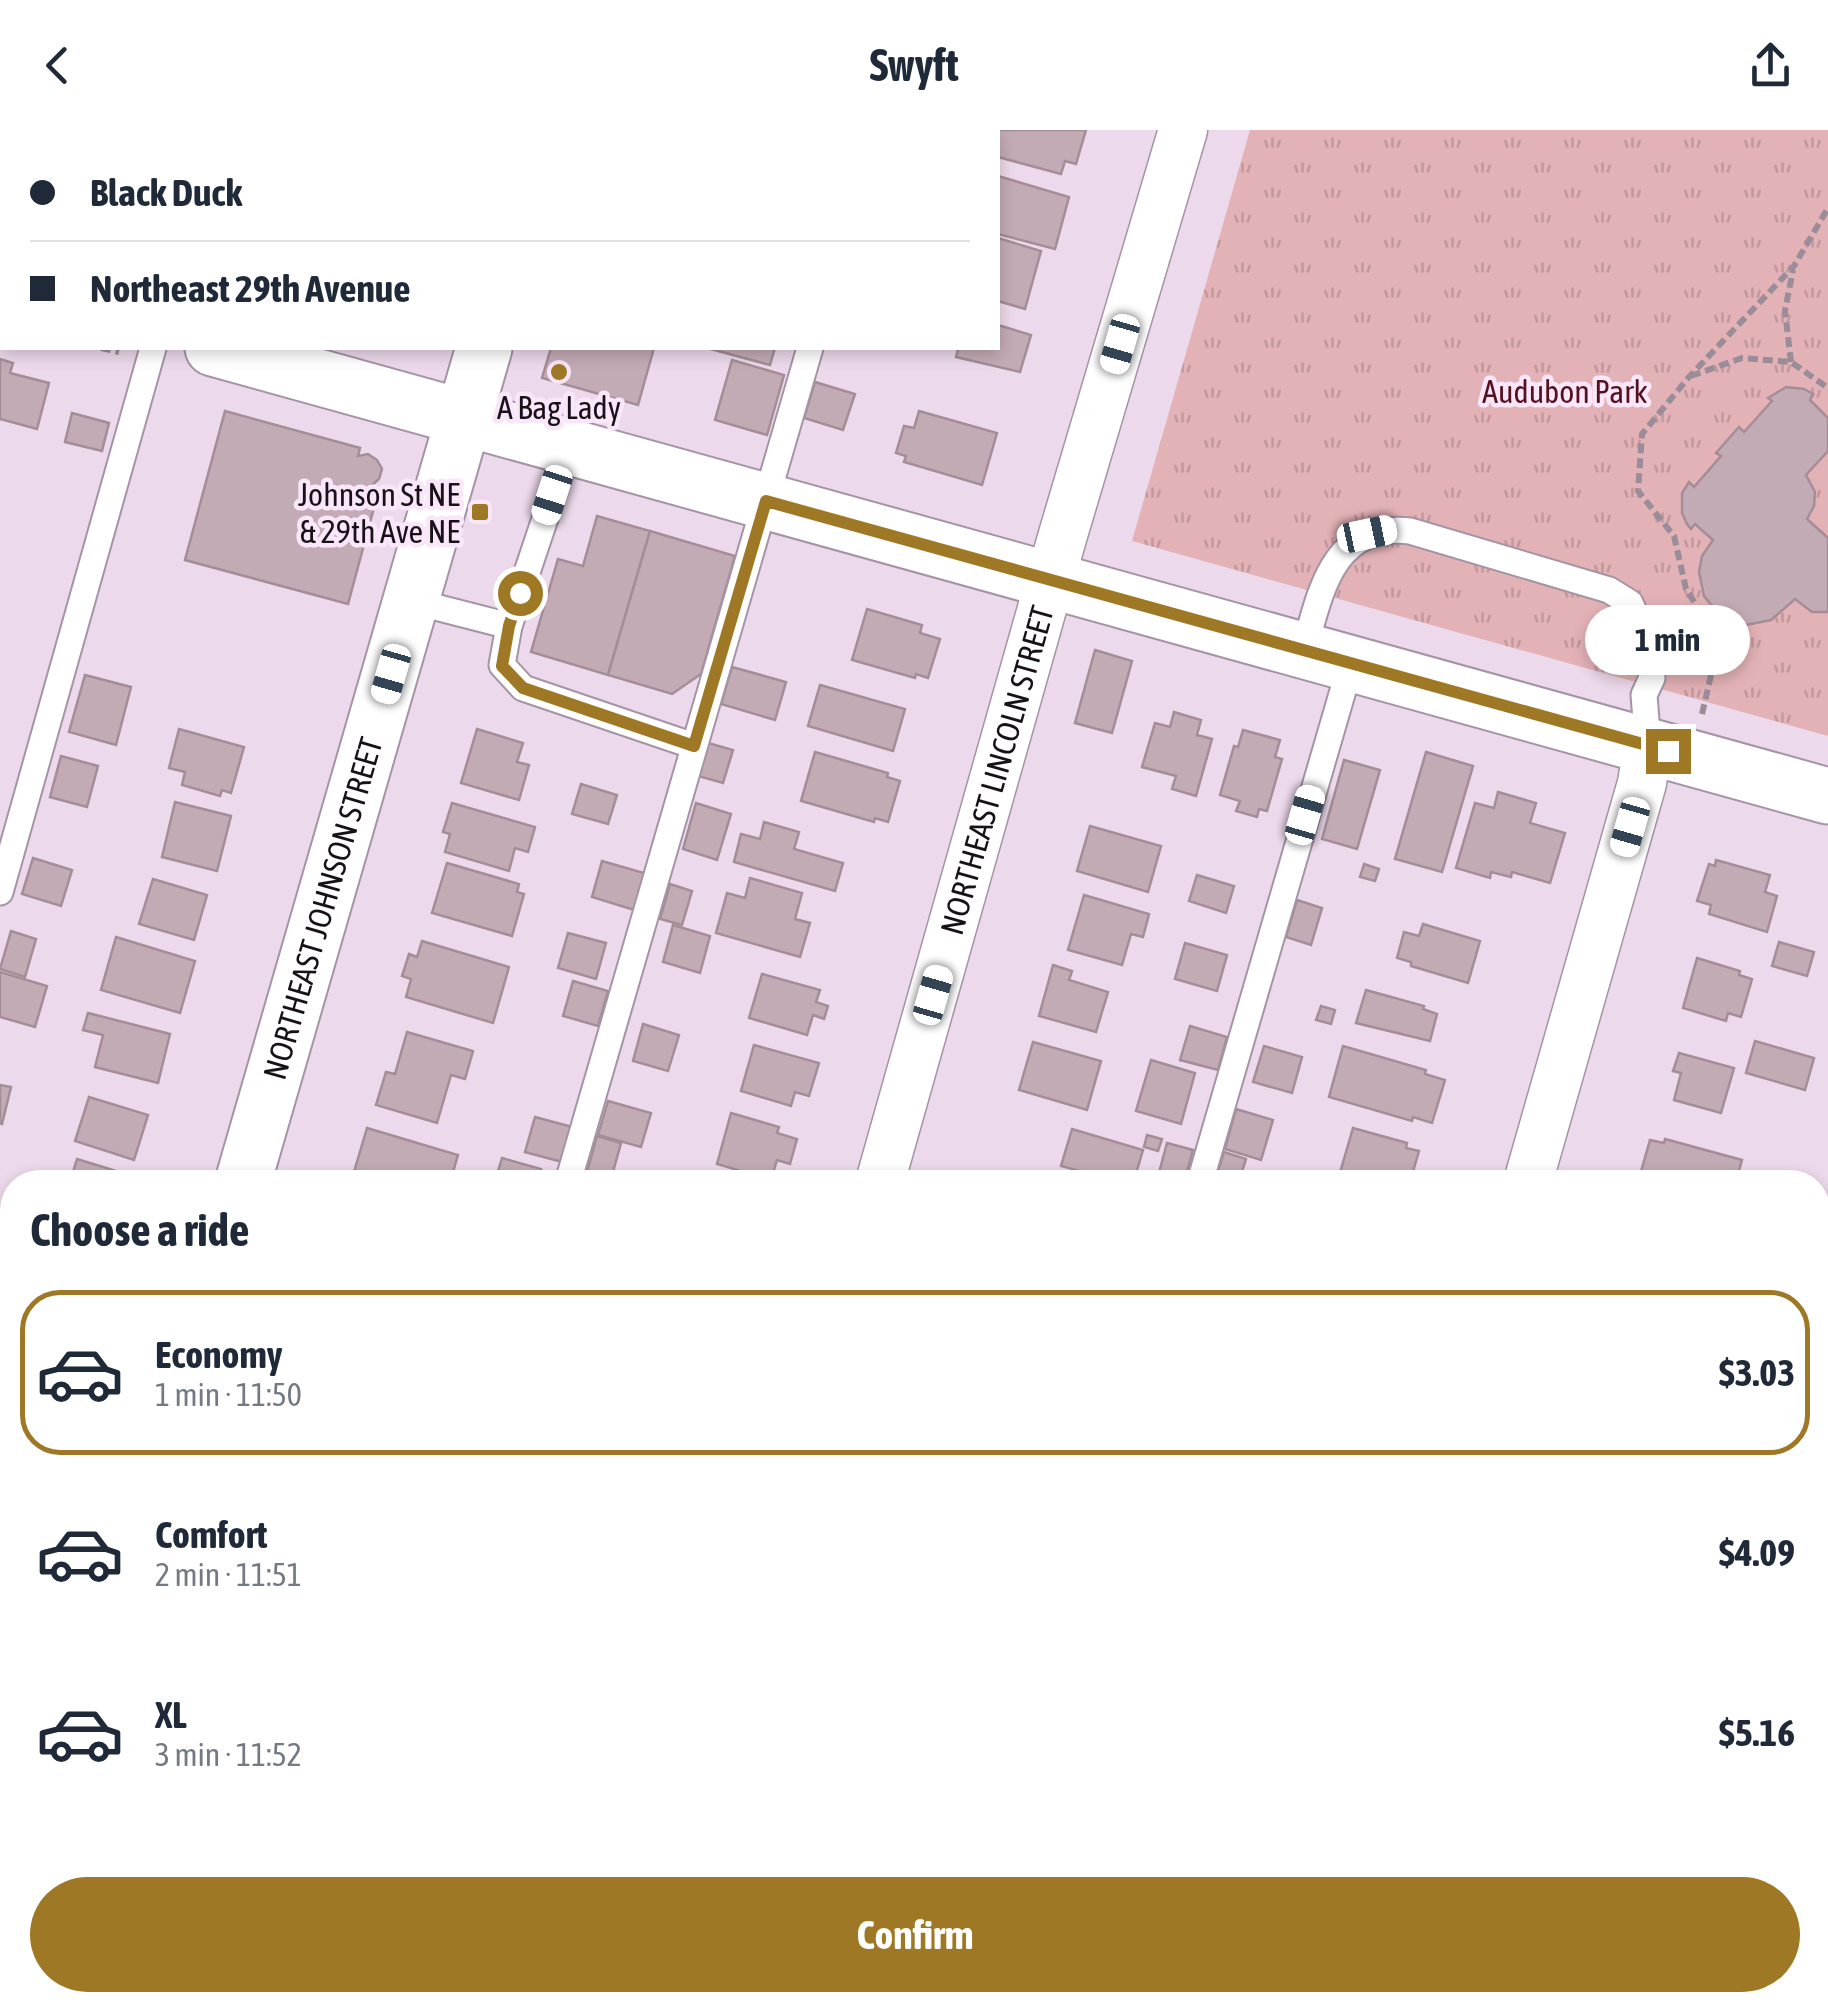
<!DOCTYPE html>
<html lang="en">
<head>
<meta charset="utf-8">
<style>
  body { margin:0; font-family:"Asap Condensed",sans-serif; background:#f2f2f3; color:#1f2937; height:100vh; display:flex; flex-direction:column; font-size:38px; white-space:nowrap }
  * { box-sizing:border-box; margin:0 }
  p { font-size:32px; color:#747a83 }
  .icon { flex:none; width:55px; height:55px; fill:none; stroke:currentColor; stroke-width:2; stroke-linecap:round; stroke-linejoin:round }
  .map { position:relative; flex:1; overflow:hidden }
  .details { position:absolute; left:0px; top:1040px; width:1830px; height:842px; display:flex; flex-direction:column; background:#fff; border-radius:40px 40px 0 0; box-shadow:0 5px 15px #0003 }
  .details>* { flex:none }
  .banner { position:absolute; left:0px; top:0px; width:1000px; height:220px; box-shadow:0 5px 15px #0003; display:grid; align-content:center; height:220px; padding:0 30px; background:#fff }
  .end { position:absolute; width:45px; height:45px; margin:-22px; border:12px solid #9e7825; background:#fff; box-shadow:0 0 0 5px #fff }
  .from { border-radius:50% }
  .bubble { position:absolute; height:70px; border-radius:35px; background:#fff; box-shadow:0 5px 15px #0003; font-size:32px; font-weight:700; line-height:70px; text-align:center }
  .car { position:absolute; width:30px; height:60px; margin:-30px -15px; border-radius:12px; box-shadow:0 0 8px 2px #0007; background:linear-gradient(#fff 24%,#345 0 40%,#fff 0 76%,#345 0 86%,#fff 0) }
  .banner b { display:flex; align-items:center; gap:35px; height:95px; font-size:38px }
  .banner b+b { border-top:2px solid #e0e1e3 }
  .banner i { width:25px; height:25px; background:#1f2937 }
  ul { padding:0; list-style:none }
  li { display:flex; align-items:center; gap:30px; height:165px; margin:0 20px 15px; padding:0 10px; border:5px solid transparent; border-radius:40px }
  li div { flex:1 }
  li b { display:block; font-size:38px }
  li em { font-style:normal; font-weight:700 }
  li.selected { border-color:#9e7825 }
  li>.icon { width:90px; height:90px; stroke-width:1.5 }
  h2 { padding:0 30px; font-size:45px; line-height:120px }
  .action { display:flex; gap:20px; margin-top:auto; padding:20px 30px }
  .action a { flex:1; height:115px; border-radius:60px; background:#9e7825; color:#fff; font-size:40px; font-weight:700; line-height:115px; text-align:center }
  header { display:flex; justify-content:space-between; align-items:center; height:130px; padding:0 30px; background:#fff; font-size:45px; font-weight:700 }
  .map>svg:first-child { display:block }
</style>
</head>
<body>
<header><svg class="icon" aria-label="back" viewBox="0 0 24 24"><path d="M15 5l-7 7 7 7"/></svg>Swyft<svg class="icon" aria-label="share" viewBox="0 0 24 24"><path d="M12 15V3M7 8l5-5 5 5M5 13v7h14v-7"/></svg></header>
<div class="map">
<svg width="1828" height="1882" viewBox="0 0 1828 1882">
  <defs>
    <pattern id="park-tufts" width="24" height="20" patternUnits="userSpaceOnUse" patternTransform="scale(2.5)"><rect width="24" height="20" fill="#e3b2b6"/><path d="M3 7l-1-3M5 7V3M7 7l1-3M15 17l-1-3M17 17v-4M19 17l1-3" fill="none" stroke="#c2989c"/></pattern>
  </defs>
  <rect width="100%" height="100%" fill="#ecd9eb"/>
  <path fill="url(#park-tufts)" d="M1250 0H1828V606L1132 411Z"/>
  <g fill="#c3abb5" stroke="#a48d97" stroke-width="2.5">
    <path d="M243 0H454L463 2H242Z"/>
    <path d="M990 0H1086L1076 34 1065 31 1061 44 998 27V2H989Z"/>
    <path d="M998 46 1069 67 1055 119 998 104Z"/>
    <path d="M998 108 1041 121 1025 179 998 171Z"/>
    <path d="M998 195 1031 205 1020 242 956 227 958 219 953 218H998Z"/>
    <path d="M551 218H654L638 275 542 248Z"/>
    <path d="M707 218H775L770 235Z"/>
    <path d="M0 229 13 233 10 243 49 253 37 299 0 289Z"/>
    <path d="M732 230 784 245 767 305 715 290Z"/>
    <path d="M815 252 855 264 843 300 804 288Z"/>
    <path d="M1786 257 1804 259 1813 264 1810 270 1828 288V321L1806 345 1815 362 1814 376 1807 389 1828 408V482H1812L1795 469 1771 490 1746 495 1731 492 1716 481 1704 466 1699 442 1702 426 1713 410 1695 394 1691 399 1687 394 1682 383V363L1689 352 1694 357 1721 326 1716 323 1739 297 1744 302 1772 271 1768 268Z"/>
    <path d="M225 281 360 318 358 326 368 324 377 330 382 339 379 349 370 357 379 359 348 474 185 430Z"/>
    <path d="M919 281 997 303 982 355 904 332 906 326 896 323 904 296 914 298Z"/>
    <path d="M72 283 109 293 102 321 65 312Z"/>
    <path d="M597 386 650 401 608 545 531 522 558 429 583 436Z"/>
    <path d="M650 401 735 426 701 544 672 564 608 545Z"/>
    <path d="M867 479 922 495 920 503 940 509 928 548 916 544 915 548 852 530Z"/>
    <path d="M1095 520 1132 531 1112 603 1075 593Z"/>
    <path d="M732 537 786 552 775 590 721 574Z"/>
    <path d="M85 545 131 557 116 615 69 602Z"/>
    <path d="M820 555 905 579 893 621 808 596Z"/>
    <path d="M1174 582 1201 590 1197 605 1212 609 1196 666 1172 659 1176 646 1142 637 1155 593 1170 597Z"/>
    <path d="M179 599 244 617 231 663 222 660 220 666 182 655 185 642 169 638Z"/>
    <path d="M477 599 523 613 517 632 529 635 519 670 461 653Z"/>
    <path d="M1243 600 1280 610 1275 627 1282 629 1267 681 1259 679 1257 687 1236 681 1240 671 1220 665 1234 616 1238 617Z"/>
    <path d="M708 613 733 620 723 653 698 646Z"/>
    <path d="M815 622 888 643 887 647 900 651 888 692 875 688 874 692 801 671Z"/>
    <path d="M1426 622 1473 636 1442 742 1395 729Z"/>
    <path d="M61 626 98 636 87 677 50 667Z"/>
    <path d="M1344 630 1380 640 1357 719 1322 709Z"/>
    <path d="M581 654 617 665 608 694 572 684Z"/>
    <path d="M1498 662 1536 673 1530 693 1565 703 1550 753 1512 742 1511 747 1491 742 1490 748 1456 738 1475 673 1494 678Z"/>
    <path d="M175 672 231 686 217 741 162 727Z"/>
    <path d="M452 673 535 697 528 722 515 718 509 741 445 722 450 704 443 702Z"/>
    <path d="M696 673 731 684 717 730 683 719Z"/>
    <path d="M764 692 799 702 794 719 843 733 835 761 734 732 741 704 760 709Z"/>
    <path d="M1090 696 1161 716 1148 762 1077 741Z"/>
    <path d="M33 728 72 740 61 776 22 764Z"/>
    <path d="M1716 730 1770 745 1765 762 1777 766 1767 802 1709 784 1711 775 1697 771 1709 734 1715 736Z"/>
    <path d="M602 731 644 743 634 780 592 767Z"/>
    <path d="M447 733 519 754 517 762 524 764 512 806 432 783Z"/>
    <path d="M1364 734 1379 739 1375 751 1360 747Z"/>
    <path d="M1197 745 1234 756 1226 783 1189 771Z"/>
    <path d="M750 748 802 763 795 789 810 793 800 827 716 803 727 763 745 768Z"/>
    <path d="M153 749 207 765 194 810 139 794Z"/>
    <path d="M670 754 692 761 682 795 660 789Z"/>
    <path d="M1084 765 1149 784 1143 807 1131 804 1122 835 1068 820Z"/>
    <path d="M1297 770 1322 778 1311 815 1286 807Z"/>
    <path d="M1423 794 1480 811 1468 853 1411 836V832L1397 828 1404 802 1419 806Z"/>
    <path d="M673 795 710 806 700 843 663 832Z"/>
    <path d="M11 801 36 809 25 847 0 839Z"/>
    <path d="M568 803 606 813 596 849 558 838Z"/>
    <path d="M116 807 195 831 180 883 101 860Z"/>
    <path d="M422 811 509 837 493 893 406 867 411 849 402 846 409 824 417 827Z"/>
    <path d="M1779 812 1814 822 1807 846 1772 836Z"/>
    <path d="M1185 813 1227 825 1217 861 1175 849Z"/>
    <path d="M1697 828 1740 841 1739 845 1752 849 1741 887 1728 883 1726 891 1683 878Z"/>
    <path d="M1053 835 1072 841 1069 850 1108 862 1096 902 1039 886Z"/>
    <path d="M0 842 47 856 35 897 0 887Z"/>
    <path d="M762 844 820 860 816 872 828 876 824 889 813 885 807 905 749 888Z"/>
    <path d="M573 851 608 861 598 896 563 886Z"/>
    <path d="M1366 860 1424 876 1423 879 1437 884 1430 911 1356 893Z"/>
    <path d="M1321 876 1335 880 1331 894 1316 890Z"/>
    <path d="M88 883 170 904 158 953 95 937 103 905 83 900Z"/>
    <path d="M643 894 679 905 668 941 633 931Z"/>
    <path d="M1190 896 1227 907 1218 940 1180 930Z"/>
    <path d="M407 902 473 921 465 949 451 945 437 993 376 975 386 942 395 944Z"/>
    <path d="M1755 911 1814 928 1805 960 1746 943Z"/>
    <path d="M1033 912 1101 931 1087 980 1019 960Z"/>
    <path d="M754 915 819 933 809 966 795 962 791 976 741 961Z"/>
    <path d="M1264 916 1302 927 1292 963 1253 952Z"/>
    <path d="M1343 916 1426 940 1425 944 1445 950 1432 993 1413 987 1412 991 1329 967Z"/>
    <path d="M1679 923 1734 938 1721 983 1674 970 1681 943 1673 941Z"/>
    <path d="M1151 930 1195 943 1181 994 1136 981Z"/>
    <path d="M0 955 11 957 2 994 0 993Z"/>
    <path d="M89 967 148 985 134 1030 75 1011Z"/>
    <path d="M608 971 651 983 641 1017 598 1005Z"/>
    <path d="M1236 979 1273 990 1261 1030 1225 1019Z"/>
    <path d="M731 983 779 997 777 1003 797 1009 790 1034 777 1030 771 1050 717 1034Z"/>
    <path d="M535 987 572 997 562 1032 525 1022Z"/>
    <path d="M367 998 458 1025 450 1052H351Z"/>
    <path d="M1353 998 1407 1013 1406 1018 1419 1021 1410 1052H1364L1339 1046Z"/>
    <path d="M1072 999 1143 1020 1135 1047 1123 1044 1119 1052 1061 1036Z"/>
    <path d="M1147 1005 1162 1009 1158 1021 1144 1017Z"/>
    <path d="M597 1006 621 1013 611 1049 587 1042Z"/>
    <path d="M1665 1009 1742 1030 1737 1048 1743 1052H1638L1650 1010 1664 1013Z"/>
    <path d="M1167 1013 1193 1020 1184 1052 1157 1050Z"/>
    <path d="M1224 1022 1246 1029 1240 1048 1218 1041Z"/>
    <path d="M502 1028 541 1039 537 1052H475L477 1046 495 1051Z"/>
    <path d="M77 1029 126 1044 123 1052H70Z"/>
    <path d="M1818 1068 1828 1071V1087L1821 1113 1818 1112Z"/>
    <path d="M0 1182 12 1185V1226L0 1223Z"/>
    <path d="M1825 1213 1828 1214V1259L1818 1256V1240Z"/>
    <path d="M0 1246 12 1250V1380L0 1376Z"/>
    <path d="M1818 1799 1828 1802V1868L1818 1865Z"/>
    <path d="M110 1870H133L173 1882H107Z"/>
    <path d="M925 1870H950L965 1875 963 1882H921Z"/>
    <path d="M996 1870H1038L1035 1882H992Z"/>
    <path d="M1133 1870H1202L1198 1882H1129Z"/>
  </g>
  <g fill="none" stroke-linecap="round" stroke-linejoin="round">
    <g stroke="#a594a5" stroke-width="29">
      <g id="lane">
        <path d="M792 0 801 2"/>
        <path d="M216 2 217 0"/>
        <path d="M873 2 874 0"/>
        <path d="M412 471 509 496 570 314"/>
        <path d="M509 496 502 535 523 558 694 616"/>
        <path d="M1304 520C1321 461 1332 393 1410 401L1609 460 1630 473 1645 505 1652 548 1644 565 1648 615"/>
        <path d="M0 762 153 218"/>
        <path d="M568 1052 810 218"/>
        <path d="M1200 1052 1351 533"/>
        <path d="M1818 1148 1828 1112"/>
        <path d="M325 1882 328 1870"/>
        <path d="M965 1882 968 1870"/>
      </g>
    </g>
    <g stroke="#a594a5" stroke-width="51">
      <g id="street">
        <path id="s1" d="M880 1052 1062 408 1183 0"/>
        <path d="M1528 1052 1642 653 1648 615"/>
        <path d="M0 1441 12 1444"/>
        <path d="M1561 1870 1604 1882"/>
        <path d="M642 1882 645 1870"/>
        <path d="M1292 1882 1295 1870"/>
      </g>
    </g>
    <g stroke="#a594a5" stroke-width="59">
      <g id="secondary">
        <path d="M542 2 543 0"/>
        <path d="M0 155 2 156"/>
        <path d="M213 218 1828 666"/>
        <path id="s2" d="M243 1052 484 218"/>
        <path d="M5 1882 12 1856"/>
      </g>
    </g>
    <g stroke="#9a8c99" stroke-width="6" stroke-dasharray="10 5" stroke-linecap="butt">
      <path d="M101 218 119 222"/>
      <path d="M1791 232 1785 181 1793 140"/>
      <path d="M1691 246 1742 228 1791 232 1828 258"/>
      <path d="M1702 584 1715 528 1716 506 1686 459 1674 406 1638 361 1642 304 1689 247 1794 136 1828 78"/>
    </g>
    <use href="#lane" stroke="#fff" stroke-width="25"/>
    <use href="#street" stroke="#fff" stroke-width="48"/>
    <use href="#secondary" stroke="#fff" stroke-width="55"/>
  </g>
  <g fill="none" stroke-linecap="round" stroke-linejoin="round">
    <path stroke="#9e7825" stroke-width="12" d="M520 463 509 496 502 536 523 558 694 616 766 371 1668 621"/>
  </g>
  <g fill="#9e7825" stroke="#f9e6f9" stroke-width="4">
    <circle cx="559" cy="242" r="10"/>
    <rect x="470" y="372" width="20" height="20" rx="5"/>
  </g>
  <g text-anchor="middle" dominant-baseline="central" stroke-width="9" stroke-linejoin="round" paint-order="stroke">
    <g font-size="32" fill="#55101f" stroke="#f9e6f9">
      <text x="1565" y="261">Audubon Park</text>
    </g>
    <g font-size="32" fill="#181218" stroke="#f9e6f9">
      <text x="559" y="277">A Bag Lady</text>
      <text x="460" y="364" text-anchor="end">Johnson St NE<tspan x="460" dy="37">&amp; 29th Ave NE</tspan></text>
    </g>
    <g font-size="32" fill="#181218" stroke="#f9e6f9">
      <text stroke="none"><textPath href="#s1" startOffset="428">NORTHEAST LINCOLN STREET</textPath></text>
      <text stroke="none"><textPath href="#s2" startOffset="285">NORTHEAST JOHNSON STREET</textPath></text>
    </g>
  </g>
</svg>
<i class="end from" style="left:520px;top:463px"></i>
<i class="end" style="left:1668px;top:621px"></i>
<div class="bubble" style="left:1585px;top:475px;width:165px">1 min</div>
<i class="car" style="left:1120px;top:214px;rotate:196deg"></i>
<i class="car" style="left:552px;top:365px;rotate:198deg"></i>
<i class="car" style="left:1367px;top:404px;rotate:78deg"></i>
<i class="car" style="left:391px;top:544px;rotate:196deg"></i>
<i class="car" style="left:1305px;top:685px;rotate:16deg"></i>
<i class="car" style="left:1630px;top:697px;rotate:196deg"></i>
<i class="car" style="left:933px;top:865px;rotate:16deg"></i>
<div class="banner">
<b><i class="from"></i>Black Duck</b>
<b><i></i>Northeast 29th Avenue</b>
</div>
<section class="details">
<h2>Choose a ride</h2>
<ul>
<li class="selected"><svg class="icon" aria-label="car" viewBox="0 0 24 24"><path d="M5 17H2v-5l4-1 3-4h7l3 4 3 1v5h-3M9 17h6M6 11h13"/><circle cx="7" cy="17" r="2"/><circle cx="17" cy="17" r="2"/></svg><div><b>Economy</b><p>1 min · 11:50</p></div><em>$3.03</em></li>
<li><svg class="icon" aria-label="car" viewBox="0 0 24 24"><path d="M5 17H2v-5l4-1 3-4h7l3 4 3 1v5h-3M9 17h6M6 11h13"/><circle cx="7" cy="17" r="2"/><circle cx="17" cy="17" r="2"/></svg><div><b>Comfort</b><p>2 min · 11:51</p></div><em>$4.09</em></li>
<li><svg class="icon" aria-label="car" viewBox="0 0 24 24"><path d="M5 17H2v-5l4-1 3-4h7l3 4 3 1v5h-3M9 17h6M6 11h13"/><circle cx="7" cy="17" r="2"/><circle cx="17" cy="17" r="2"/></svg><div><b>XL</b><p>3 min · 11:52</p></div><em>$5.16</em></li>
</ul>
<div class="action"><a>Confirm</a></div>
</section>
</div>
</body>
</html>
